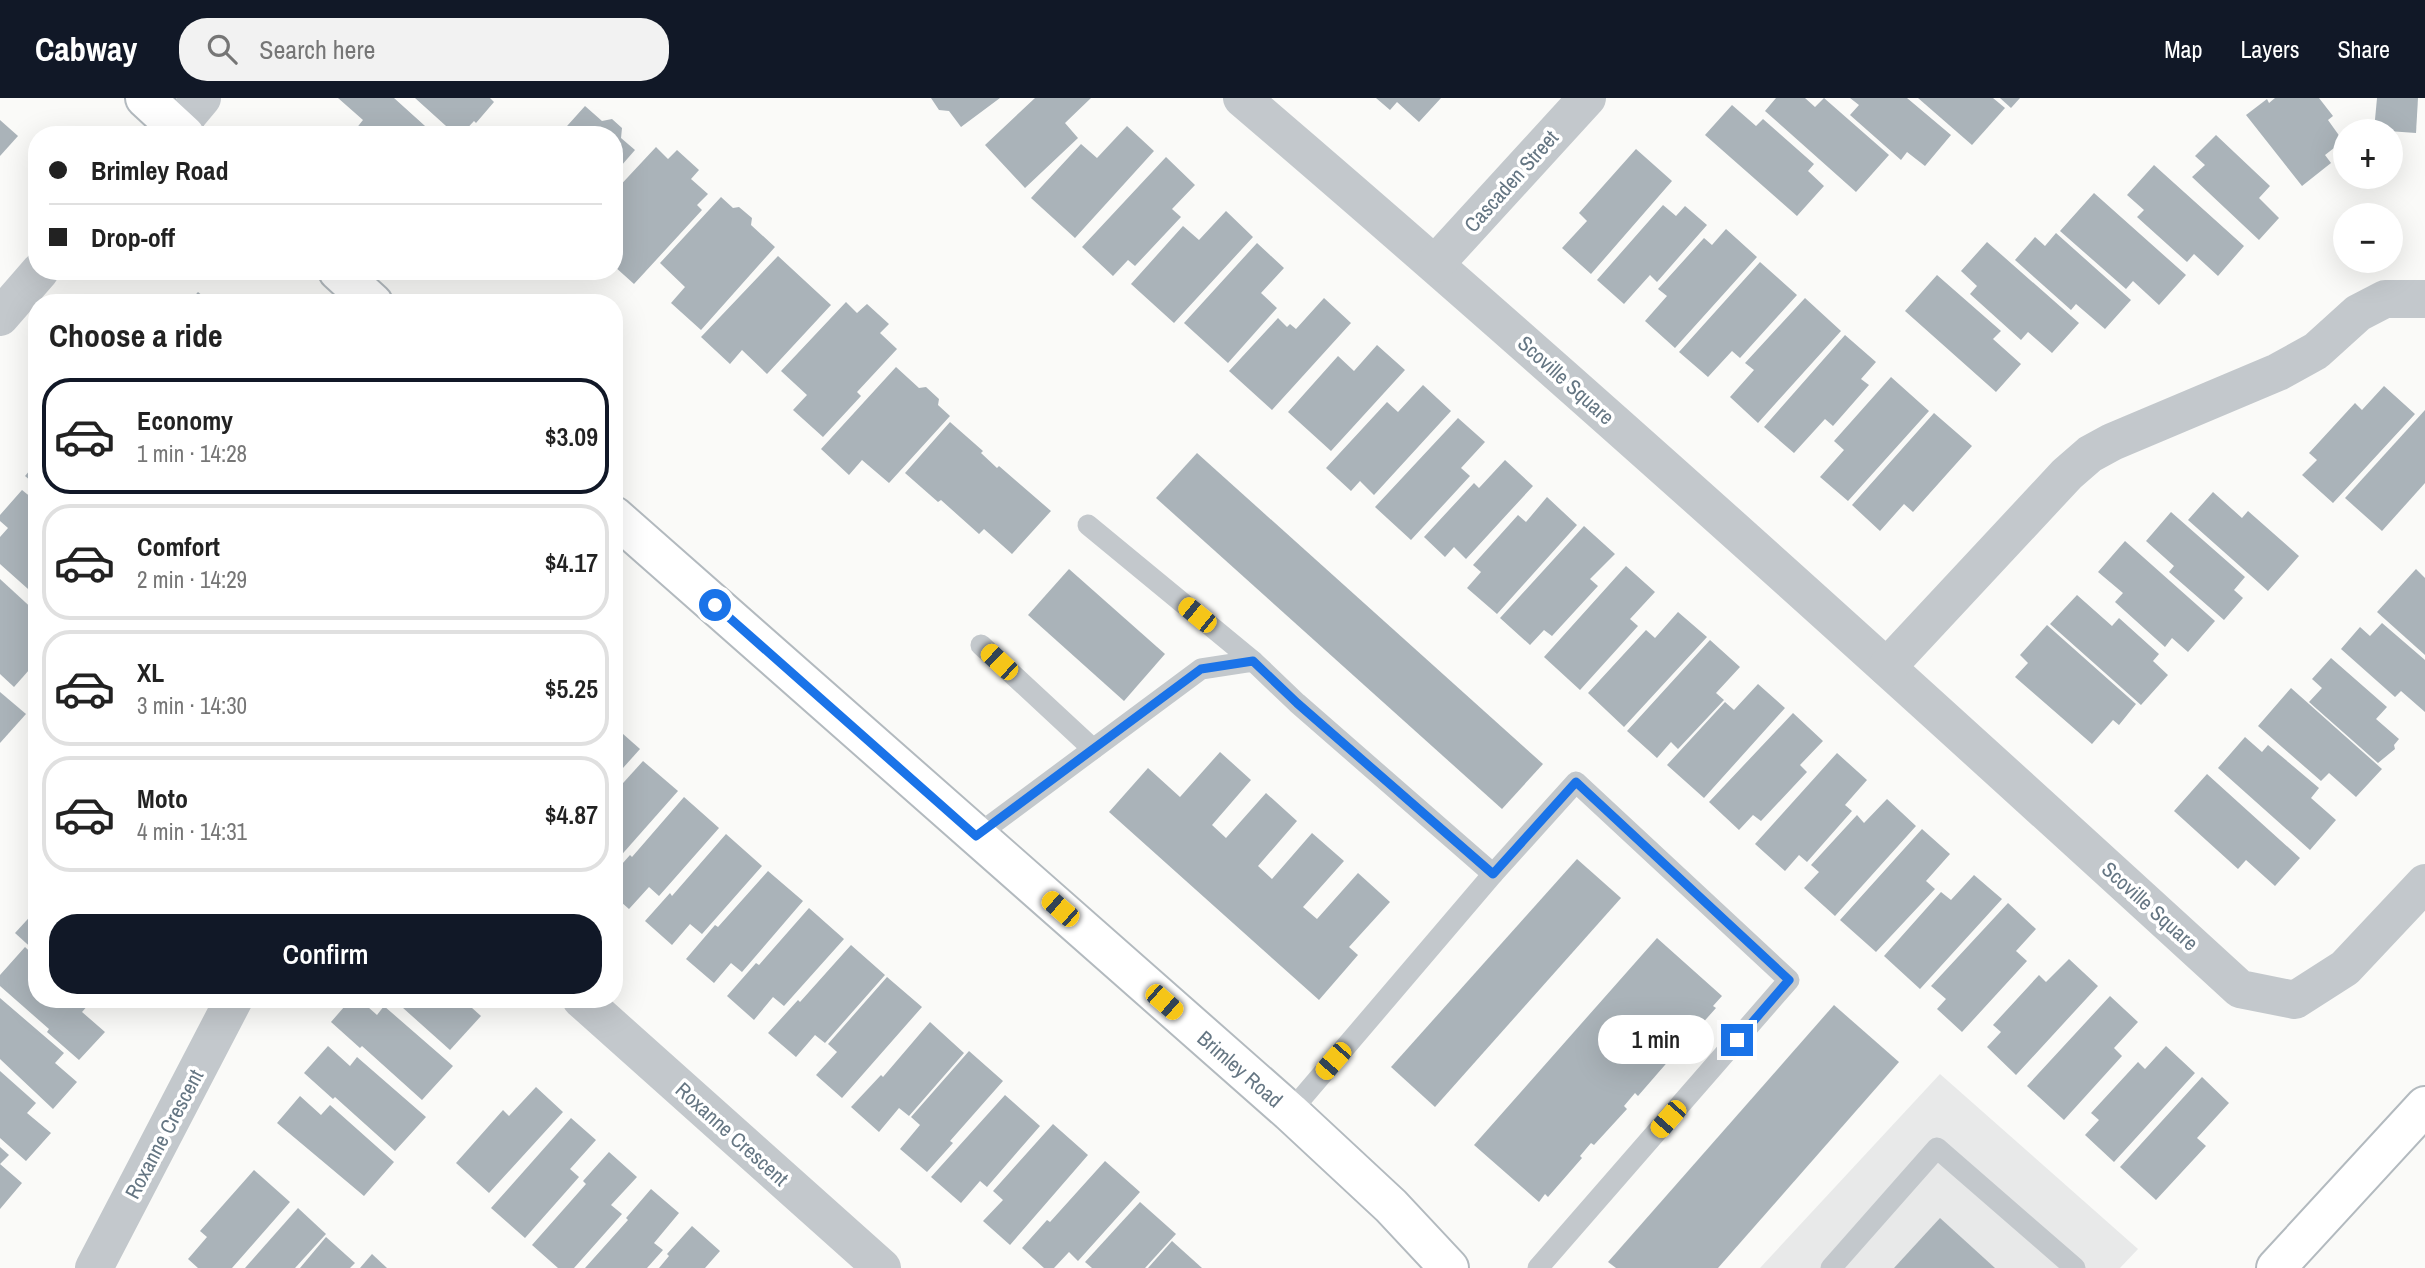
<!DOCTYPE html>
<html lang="en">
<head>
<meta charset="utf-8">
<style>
  body { margin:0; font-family:"Archivo Narrow",sans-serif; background:#f2f2f2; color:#222; height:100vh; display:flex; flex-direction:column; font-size:26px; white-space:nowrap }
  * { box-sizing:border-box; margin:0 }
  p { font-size:23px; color:#767676 }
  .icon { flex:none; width:38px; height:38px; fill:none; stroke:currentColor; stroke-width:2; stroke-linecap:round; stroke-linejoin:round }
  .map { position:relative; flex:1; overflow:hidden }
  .drawer { position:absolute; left:28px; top:196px; width:595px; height:714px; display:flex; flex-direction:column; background:#fff; border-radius:28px; box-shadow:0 7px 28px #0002 }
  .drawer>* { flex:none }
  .top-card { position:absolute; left:28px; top:28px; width:595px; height:154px; border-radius:28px; box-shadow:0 7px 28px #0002; display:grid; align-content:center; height:154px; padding:0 21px; background:#fff }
  .tools { position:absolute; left:2333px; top:21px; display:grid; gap:14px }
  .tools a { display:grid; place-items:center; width:70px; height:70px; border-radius:50%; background:#fff; box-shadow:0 7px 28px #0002; font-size:35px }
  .end { position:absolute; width:32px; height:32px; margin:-16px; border:9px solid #1a73e8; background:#fff; box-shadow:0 0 0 4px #fff }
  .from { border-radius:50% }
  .bubble { position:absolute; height:49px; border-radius:24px; background:#fff; box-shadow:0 7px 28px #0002; font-size:23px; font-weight:600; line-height:49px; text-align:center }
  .car { position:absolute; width:21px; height:42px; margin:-21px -10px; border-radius:9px; box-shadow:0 0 5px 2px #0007; background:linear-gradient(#f5c518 24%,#345 0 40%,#f5c518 0 76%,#345 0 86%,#f5c518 0) }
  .top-card b { display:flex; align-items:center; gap:24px; height:66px; font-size:26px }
  .top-card b+b { border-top:2px solid #e0e0e0 }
  .top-card i { width:18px; height:18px; background:#222 }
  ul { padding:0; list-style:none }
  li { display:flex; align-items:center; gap:21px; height:116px; margin:0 14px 10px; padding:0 7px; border:4px solid #e0e0e0; border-radius:28px }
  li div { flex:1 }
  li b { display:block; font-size:26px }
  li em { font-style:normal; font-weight:600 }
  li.current { border-color:#111827 }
  li>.icon { width:63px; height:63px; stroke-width:1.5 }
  h2 { padding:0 21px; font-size:32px; line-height:84px }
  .button { display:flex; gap:14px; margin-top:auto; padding:14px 21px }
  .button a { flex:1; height:80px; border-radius:28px; background:#111827; color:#fff; font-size:28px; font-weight:600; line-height:80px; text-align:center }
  header { display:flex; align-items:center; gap:42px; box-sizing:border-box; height:98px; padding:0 35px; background:#111827; color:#fff }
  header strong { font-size:33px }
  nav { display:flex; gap:38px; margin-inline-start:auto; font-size:24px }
  .search { width:490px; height:63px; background:#f2f2f2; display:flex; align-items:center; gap:18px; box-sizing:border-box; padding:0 24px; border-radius:28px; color:#767676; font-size:26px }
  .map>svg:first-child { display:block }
</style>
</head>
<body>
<header>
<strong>Cabway</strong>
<div class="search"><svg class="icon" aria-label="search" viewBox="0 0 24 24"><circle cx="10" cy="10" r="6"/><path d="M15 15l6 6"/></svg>Search here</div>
<nav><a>Map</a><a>Layers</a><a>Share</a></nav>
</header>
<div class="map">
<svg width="2425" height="1170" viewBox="0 0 2425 1170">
  <rect width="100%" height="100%" fill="#fafaf8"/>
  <path fill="#e8e9e9" d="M1940 976 2138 1151 2120 1170H1760Z"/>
  <g fill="#aab3b9">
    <path d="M338 0H394L435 37H361L355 32 363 22Z"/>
    <path d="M415 0H490L494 4 476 25 474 23 461 37H456Z"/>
    <path d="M931 0H1000L961 29 949 13 939 12Z"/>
    <path d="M1035 0H1091L1065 25 1078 40 1025 90 985 47Z"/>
    <path d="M1376 0H1441L1419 24 1397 4 1390 12Z"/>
    <path d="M1776 0H1805L1815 9 1824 0 1889 57 1856 94 1765 13Z"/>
    <path d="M1850 0H1907L1951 37 1925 68 1907 54 1901 62 1850 17 1859 7Z"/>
    <path d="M1918 0H1993L2005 10 1972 47Z"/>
    <path d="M2000 0H2020L2011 10Z"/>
    <path d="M2275 0H2319L2333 18 2328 22 2343 43 2325 57 2331 65 2302 88 2246 17 2267 1 2269 5Z"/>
    <path d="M2377 0H2418L2416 35 2374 32Z"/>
    <path d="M1732 7 1756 28 1763 21 1814 66 1808 73 1824 88 1797 118 1705 37Z"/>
    <path d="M585 8 602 23 612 21 622 30 621 40 635 52 614 76V37H559Z"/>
    <path d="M0 22 18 38 0 58Z"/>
    <path d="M1127 28 1154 53 1075 140 1031 100 1081 46 1097 60Z"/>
    <path d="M2216 37 2270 88 2259 100 2279 120 2259 142 2192 79 2205 67 2195 58Z"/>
    <path d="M656 49 668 61 677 52 699 72 691 81 708 96 697 107 702 112 634 186 614 168V146L618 143 614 140V94Z"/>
    <path d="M1636 51 1672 83 1591 176 1562 150 1587 123 1579 115Z"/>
    <path d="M1166 59 1195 87 1172 111 1181 119 1135 168 1128 162 1113 178 1082 149Z"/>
    <path d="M2154 67 2244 148 2218 178 2194 156 2187 164 2137 119 2144 112 2127 97Z"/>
    <path d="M2094 95 2186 177 2159 207 2133 183 2126 191 2060 133Z"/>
    <path d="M721 99 733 110 739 109 752 120 751 127 775 149 701 232 671 205 685 189 660 165Z"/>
    <path d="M1663 107 1676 118 1685 108 1707 127 1657 184 1650 177 1624 206 1597 182Z"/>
    <path d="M1226 113 1253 139 1174 225 1131 186 1183 128 1199 142Z"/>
    <path d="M1726 131 1757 159 1675 250 1645 223 1667 198 1658 191 1704 140 1712 147Z"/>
    <path d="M2056 135 2131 202 2105 231 2076 206 2071 212 2015 162 2035 139 2045 148Z"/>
    <path d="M1987 144 2079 225 2052 255 2028 234 2021 242 1970 196 1977 188 1961 173Z"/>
    <path d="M1257 145 1284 170 1261 195 1277 210 1228 265 1184 225Z"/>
    <path d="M778 158 831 207 767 276 742 252 730 266 701 239Z"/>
    <path d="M1760 164 1797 197 1740 260 1732 253 1708 279 1679 254Z"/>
    <path d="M1937 177 2001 233 1993 241 2021 266 1996 294 1905 213Z"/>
    <path d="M198 194 211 205H188Z"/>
    <path d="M1324 200 1351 225 1272 312 1229 273 1278 220 1287 229 1290 226 1296 231Z"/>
    <path d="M1805 200 1841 233 1758 325 1730 299 1754 272 1745 265Z"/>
    <path d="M846 204 857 215 867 206 889 226 880 235 897 251 857 294 861 298 823 339 793 312 807 297 781 273Z"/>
    <path d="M1845 237 1876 264 1861 281 1869 287 1833 328 1825 321 1794 355 1764 329Z"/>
    <path d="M1377 247 1405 272 1331 353 1288 314 1338 258 1354 273Z"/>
    <path d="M896 269 919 290 926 289 939 301 938 307 950 318 889 385 862 362 849 377 821 351Z"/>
    <path d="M1891 279 1929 313 1848 403 1820 379 1844 352 1834 343Z"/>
    <path d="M1423 287 1451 313 1374 397 1360 383 1351 393 1326 370 1387 304 1398 314Z"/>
    <path d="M2384 288 2415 316 2333 405 2302 377 2317 362 2309 355 2355 305 2362 312Z"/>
    <path d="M2425 312V385L2382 433 2345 400Z"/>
    <path d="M1934 315 1972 348 1913 414 1904 406 1880 433 1852 407Z"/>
    <path d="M1458 320 1485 344 1461 370 1470 378 1411 442 1375 409Z"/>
    <path d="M950 324 983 353 981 355 997 370 999 368 1051 413 1012 456 984 431 979 436 941 402 938 404 905 375Z"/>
    <path d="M1197 355 1543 666 1502 711 1156 400Z"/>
    <path d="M1505 362 1533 388 1466 461 1454 449 1445 459 1424 439 1474 385 1479 390Z"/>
    <path d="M37 364V388L25 378Z"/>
    <path d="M22 392 37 404V499L0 466V439L8 430 0 423V417Z"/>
    <path d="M2213 394 2242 420 2248 413 2299 458 2268 493 2188 422Z"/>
    <path d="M1547 399 1577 427 1497 516 1467 490 1481 474 1473 467 1518 417 1526 424Z"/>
    <path d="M2171 414 2245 479 2234 492 2243 500 2224 522 2169 474 2174 468 2146 443Z"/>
    <path d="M1584 428 1615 456 1590 481 1598 488 1552 538 1544 532 1530 547 1500 520Z"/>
    <path d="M2125 443 2215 523 2188 554 2172 540 2165 549 2115 504 2123 495 2098 474Z"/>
    <path d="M1626 468 1655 494 1630 521 1638 528 1580 592 1544 559Z"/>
    <path d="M1069 471 1165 556 1124 603 1028 517Z"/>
    <path d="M2416 471 2425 480V557L2377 514Z"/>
    <path d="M0 481 37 515V563L14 589 0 576Z"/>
    <path d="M2077 497 2112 528 2119 520 2159 556 2153 563 2168 577 2141 607 2050 526Z"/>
    <path d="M1678 514 1707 539 1624 629 1588 595 1646 532 1655 540Z"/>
    <path d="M2382 525 2425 562V614L2401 593 2395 599 2341 551 2360 529 2370 538Z"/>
    <path d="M2047 527 2136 606 2119 627 2113 622 2092 646 2015 579 2028 565 2020 557Z"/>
    <path d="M1710 542 1740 569 1716 595 1724 602 1678 651 1671 644 1657 660 1627 633Z"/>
    <path d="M2331 560 2387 609 2376 621 2399 641 2394 647 2395 651 2378 665 2309 604 2322 590 2312 581Z"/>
    <path d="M1758 586 1785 610 1704 700 1667 667 1725 604 1734 612Z"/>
    <path d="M2291 590 2382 671 2356 699 2329 675 2321 683 2258 628Z"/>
    <path d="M0 594 26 616 0 645Z"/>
    <path d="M1793 615 1823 643 1800 667 1807 674 1761 723 1753 717 1739 732 1709 704Z"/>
    <path d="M614 628 640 651 614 680Z"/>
    <path d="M2245 639 2262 654 2268 647 2319 690 2311 700 2336 722 2310 752 2218 670Z"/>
    <path d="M1220 654 1251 682 1212 727 1226 740 1266 695 1297 723 1258 768 1272 781 1312 735 1344 763 1303 809 1317 821 1358 775 1390 804 1349 849 1358 857 1319 902 1109 714 1148 670 1180 699Z"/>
    <path d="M1837 655 1867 682 1845 707 1852 713 1807 764 1799 757 1785 773 1755 746Z"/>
    <path d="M643 663 678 693 617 762 614 760V695Z"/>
    <path d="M2207 676 2300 760 2275 788 2246 762 2238 771 2174 713Z"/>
    <path d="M684 699 719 730 659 798 649 789 629 811 614 798V775L630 757 632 759Z"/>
    <path d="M1887 701 1916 728 1835 818 1804 790 1819 774 1811 767 1857 717 1864 725Z"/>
    <path d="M1922 731 1950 756 1926 783 1935 791 1876 854 1840 822Z"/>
    <path d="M726 736 762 768 702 836 690 826 672 847 645 823 670 795 672 798Z"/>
    <path d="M1577 761 1621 800 1435 1009 1391 969Z"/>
    <path d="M768 773 803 803 742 874 731 865 714 885 686 861 715 827 718 829Z"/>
    <path d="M1974 777 2002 801 1920 891 1884 858 1941 794 1951 802Z"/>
    <path d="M2008 805 2036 831 2016 853 2027 863 1962 934 1937 911 1946 901 1931 888Z"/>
    <path d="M809 810 844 841 784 908 773 899 754 922 727 898 756 865 759 867Z"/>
    <path d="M37 811V855L15 835Z"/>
    <path d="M1657 840 1722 898 1713 908 1716 910 1683 947 1680 945 1669 958 1671 960 1638 998 1635 995 1624 1008 1627 1011 1594 1047 1591 1045 1580 1058 1582 1060 1548 1099 1545 1096 1539 1104 1474 1047Z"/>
    <path d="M851 847 885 877 825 945 815 937 796 959 768 935 798 902 800 904Z"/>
    <path d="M25 849 37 860V901H84L89 906 82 914 105 934 79 962 47 934 49 931 0 888V877Z"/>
    <path d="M2069 861 2098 888 2016 977 1987 949 2001 934 1993 927 2039 877 2046 884Z"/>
    <path d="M887 879 922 909 842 1000 816 977 837 954 828 946Z"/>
    <path d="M2110 898 2138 924 2114 950 2122 958 2064 1022 2027 988Z"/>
    <path d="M0 900 64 955 55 965 77 984 53 1011 0 961Z"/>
    <path d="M351 901H359L377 917 384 908 453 968 422 1002 362 948 360 950 331 924Z"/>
    <path d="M393 901H462L481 918 450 952Z"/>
    <path d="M1834 907 1899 964 1718 1170H1616L1608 1164Z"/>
    <path d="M930 924 964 955 909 1018 899 1010 879 1034 851 1009 881 977 883 979Z"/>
    <path d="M328 948 350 968 357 959 426 1019 395 1053 335 999 333 1001 304 975Z"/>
    <path d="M2166 948 2195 975 2114 1064 2085 1037 2099 1022 2091 1015 2138 964 2145 971Z"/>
    <path d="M969 953 1003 983 950 1043 953 1045 927 1074 900 1051 920 1027 911 1019Z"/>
    <path d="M0 973 36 1005 27 1015 51 1035 26 1063 0 1040Z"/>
    <path d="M2202 979 2229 1005 2197 1040 2206 1048 2156 1102 2120 1069Z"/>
    <path d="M536 989 563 1014 489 1095 456 1065 503 1012 509 1018Z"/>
    <path d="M1005 997 1040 1028 987 1089 980 1083 961 1105 931 1079Z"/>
    <path d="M300 998 321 1017 330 1007 394 1064 364 1098 277 1025Z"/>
    <path d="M571 1020 596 1042 570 1071 579 1079 525 1140 491 1110Z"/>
    <path d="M1053 1026 1088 1057 1010 1147 983 1123 1003 1102 993 1093Z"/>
    <path d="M0 1049 9 1057 0 1066 22 1085 0 1111Z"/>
    <path d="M609 1054 637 1079 611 1107 622 1116 574 1170H558L532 1147 586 1086 583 1083Z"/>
    <path d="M1105 1063 1140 1094 1078 1163 1069 1154 1054 1170H1044L1022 1150 1047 1122 1050 1124Z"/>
    <path d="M254 1072 290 1104 232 1170H198L188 1161 207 1139 200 1133Z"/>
    <path d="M651 1091 679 1115 654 1145 663 1152 647 1170H585L628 1122 626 1120Z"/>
    <path d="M1140 1104 1176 1136 1145 1170H1092L1085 1164Z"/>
    <path d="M298 1110 326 1136 295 1170H245Z"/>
    <path d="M1940 1120 1995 1170H1894Z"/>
    <path d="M692 1128 720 1153 705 1170H659L669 1158 667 1156Z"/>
    <path d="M326 1139 355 1165 350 1170H300Z"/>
    <path d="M1172 1143 1202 1170H1148Z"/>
    <path d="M372 1156 387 1170H360Z"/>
  </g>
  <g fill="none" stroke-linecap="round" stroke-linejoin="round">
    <g stroke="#b3babf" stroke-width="42">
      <g id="secondary">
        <path d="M145 0 185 37"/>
        <path d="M338 173 373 205"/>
        <path d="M614 418 1290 1014 1391 1108 1449 1170"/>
        <path d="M2276 1170 2425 1008"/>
      </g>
    </g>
    <g stroke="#c3c8cc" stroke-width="21">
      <path d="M1088 427 1253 563"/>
      <path d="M981 547 1093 651"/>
      <path d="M976 738 1201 571 1253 563 1297 605 1493 776 1290 1014"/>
      <path d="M1493 776 1576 684 1789 882 1538 1170"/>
      <path d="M1831 1170 1937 1050 2075 1170"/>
    </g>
    <g stroke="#c3c8cc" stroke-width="38">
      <path d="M1242 0C1581 290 1911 590 2240 891L2295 902 2345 870 2425 785"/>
      <path d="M1436 165 1587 0"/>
      <path d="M0 219 40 173"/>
      <path d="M1887 569 2067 376 2090 356 2112 344 2278 274 2316 253 2358 215 2385 201H2425"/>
      <path d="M581 901 882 1170"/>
      <path d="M94 1170 234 901"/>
    </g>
    <path stroke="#c3c8cc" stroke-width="38" d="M177 30 202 0"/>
    <use href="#secondary" stroke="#fff" stroke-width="38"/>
  </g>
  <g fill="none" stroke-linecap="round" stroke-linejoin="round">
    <path stroke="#1a73e8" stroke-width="9" d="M715 507 976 738 1201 571 1253 563 1297 605 1493 776 1576 684 1789 882 1737 942"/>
  </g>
  <g text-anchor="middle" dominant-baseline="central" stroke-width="7" stroke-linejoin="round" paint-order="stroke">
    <g font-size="21" fill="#657683" stroke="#fff">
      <text transform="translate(1511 83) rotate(-48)">Cascaden Street</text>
      <text transform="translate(1566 282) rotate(42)">Scoville Square</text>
      <text transform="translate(2150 808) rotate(42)">Scoville Square</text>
      <text transform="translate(1240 971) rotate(41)">Brimley Road</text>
      <text transform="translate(164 1036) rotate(-62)">Roxanne Crescent</text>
      <text transform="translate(732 1036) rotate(42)">Roxanne Crescent</text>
    </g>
  </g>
</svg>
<div class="tools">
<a>+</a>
<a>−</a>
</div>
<i class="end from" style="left:715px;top:507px"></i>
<i class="end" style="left:1737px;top:942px"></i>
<div class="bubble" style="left:1598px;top:917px;width:116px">1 min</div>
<i class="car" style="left:1197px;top:517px;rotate:309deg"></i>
<i class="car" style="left:999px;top:564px;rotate:313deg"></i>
<i class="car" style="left:1060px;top:811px;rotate:311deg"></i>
<i class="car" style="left:1164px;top:904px;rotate:131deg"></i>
<i class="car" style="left:1333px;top:963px;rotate:221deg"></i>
<i class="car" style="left:1668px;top:1021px;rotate:221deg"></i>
<div class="top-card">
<b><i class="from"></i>Brimley Road</b>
<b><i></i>Drop-off</b>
</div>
<section class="drawer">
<h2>Choose a ride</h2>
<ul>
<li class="current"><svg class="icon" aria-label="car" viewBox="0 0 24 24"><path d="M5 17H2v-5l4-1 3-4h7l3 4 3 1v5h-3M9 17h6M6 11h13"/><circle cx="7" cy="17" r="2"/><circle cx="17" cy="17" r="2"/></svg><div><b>Economy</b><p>1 min · 14:28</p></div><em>$3.09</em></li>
<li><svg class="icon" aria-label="car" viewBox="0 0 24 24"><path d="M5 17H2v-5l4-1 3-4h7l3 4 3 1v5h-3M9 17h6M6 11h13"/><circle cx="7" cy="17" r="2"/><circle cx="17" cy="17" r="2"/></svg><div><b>Comfort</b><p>2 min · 14:29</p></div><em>$4.17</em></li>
<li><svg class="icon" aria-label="car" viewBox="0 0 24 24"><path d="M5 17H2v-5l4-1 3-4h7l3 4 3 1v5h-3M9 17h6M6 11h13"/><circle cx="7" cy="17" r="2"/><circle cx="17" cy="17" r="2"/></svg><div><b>XL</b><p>3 min · 14:30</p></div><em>$5.25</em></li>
<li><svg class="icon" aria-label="car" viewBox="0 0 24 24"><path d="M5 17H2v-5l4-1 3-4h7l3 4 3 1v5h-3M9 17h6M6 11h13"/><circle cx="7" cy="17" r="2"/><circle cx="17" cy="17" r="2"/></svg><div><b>Moto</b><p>4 min · 14:31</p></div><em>$4.87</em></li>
</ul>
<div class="button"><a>Confirm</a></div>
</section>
</div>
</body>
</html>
